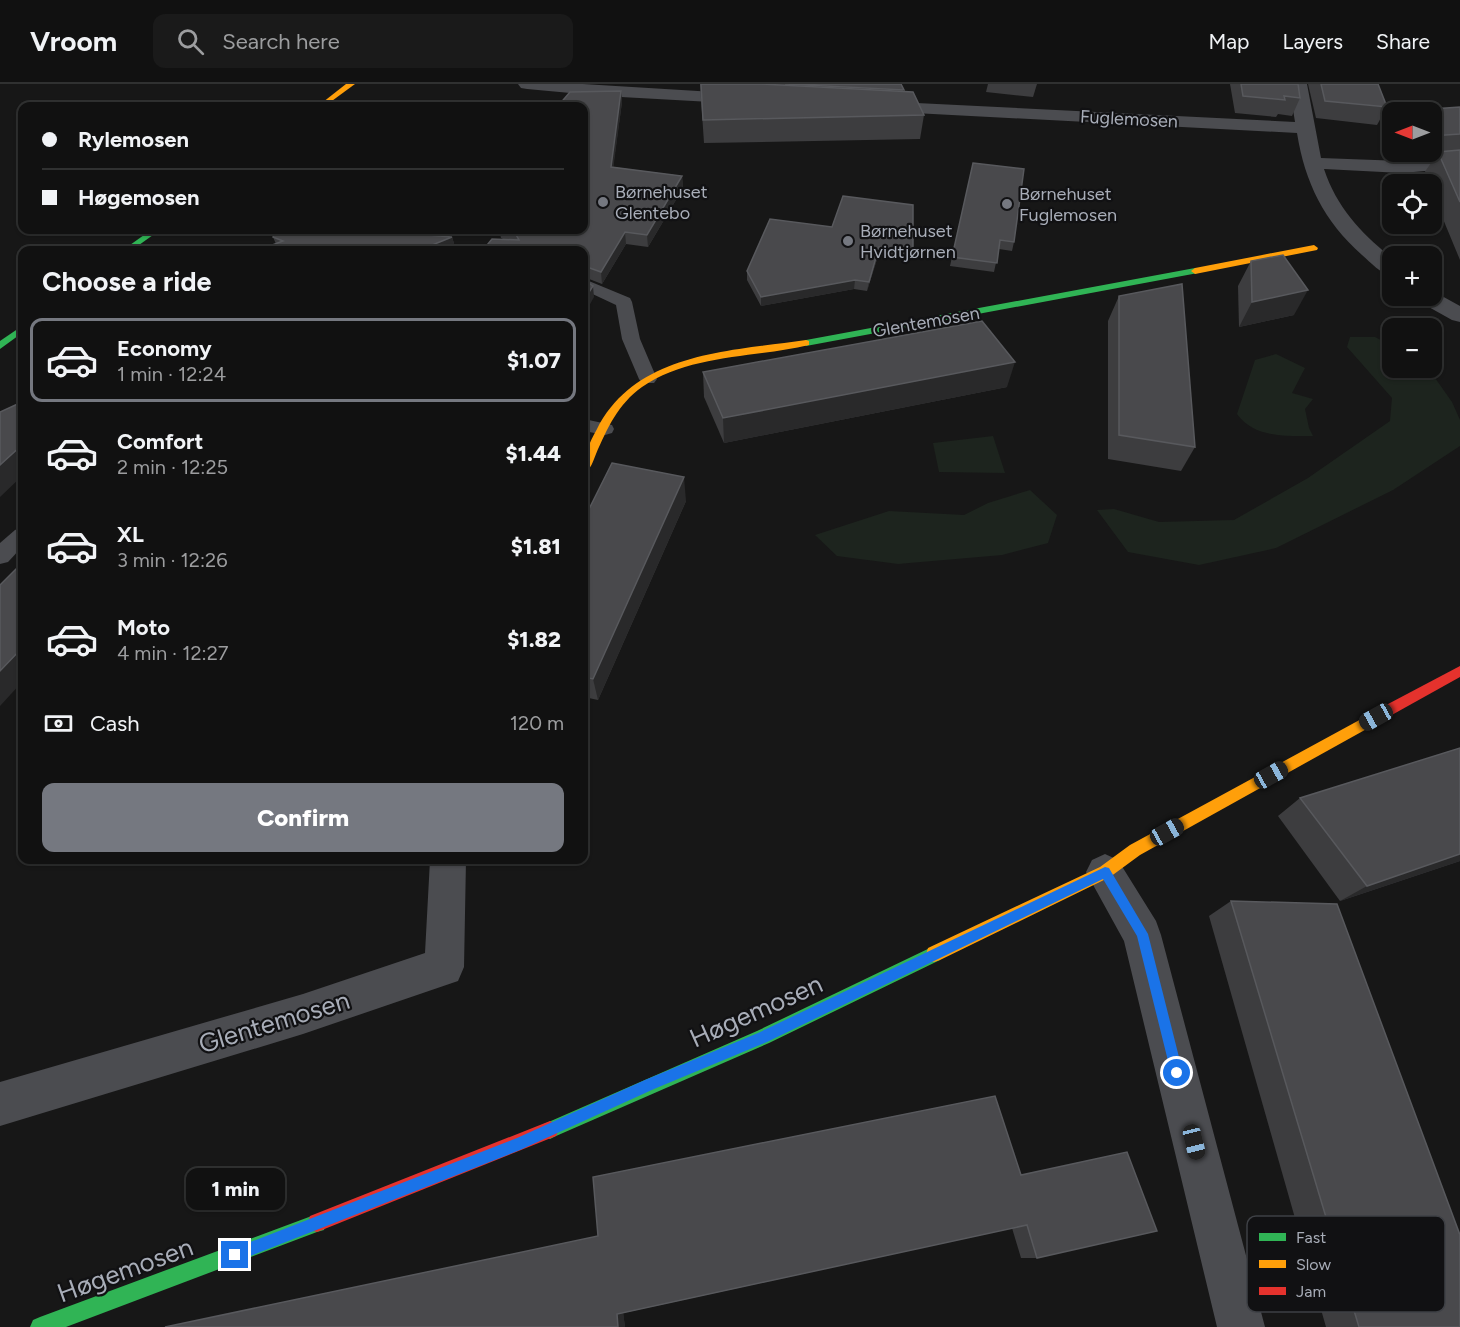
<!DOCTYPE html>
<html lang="en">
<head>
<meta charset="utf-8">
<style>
  body { margin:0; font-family:Figtree,sans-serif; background:#1a1a1a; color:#f1f3f6; height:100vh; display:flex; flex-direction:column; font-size:22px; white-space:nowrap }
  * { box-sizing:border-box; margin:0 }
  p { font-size:20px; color:#9c9d9f }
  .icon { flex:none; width:33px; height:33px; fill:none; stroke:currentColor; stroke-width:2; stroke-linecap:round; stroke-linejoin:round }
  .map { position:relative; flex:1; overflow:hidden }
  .side { position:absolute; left:18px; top:162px; width:570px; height:618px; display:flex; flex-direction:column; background:#111; border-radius:12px; box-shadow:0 2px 4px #0004,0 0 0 2px #303131 }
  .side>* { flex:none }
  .banner { position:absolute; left:18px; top:18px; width:570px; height:132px; border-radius:12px; box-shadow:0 2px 4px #0004,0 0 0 2px #303131; display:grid; align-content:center; height:132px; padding:0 24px; background:#111 }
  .needle { width:39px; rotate:270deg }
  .fabs { position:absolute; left:1382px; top:18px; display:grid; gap:12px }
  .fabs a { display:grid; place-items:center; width:60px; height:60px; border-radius:12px; background:#111; box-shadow:0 2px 4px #0004,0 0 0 2px #303131; font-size:30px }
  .end { position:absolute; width:27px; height:27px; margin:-14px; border:8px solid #1a73e8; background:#fff; box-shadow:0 0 0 3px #fff }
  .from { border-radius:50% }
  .bubble { position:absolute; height:42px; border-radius:12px; background:#111; box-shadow:0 2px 4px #0004,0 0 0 2px #303131; font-size:20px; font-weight:800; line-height:42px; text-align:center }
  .car { position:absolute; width:18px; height:36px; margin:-18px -9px; border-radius:8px; box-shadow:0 0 4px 2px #0007; background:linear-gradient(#222 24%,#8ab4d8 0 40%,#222 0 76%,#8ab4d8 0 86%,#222 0) }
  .banner b { display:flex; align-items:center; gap:21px; height:57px; font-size:22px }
  .banner b+b { border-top:2px solid #303131 }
  .banner i { width:15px; height:15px; background:#f1f3f6 }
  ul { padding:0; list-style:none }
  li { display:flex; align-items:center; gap:18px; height:84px; margin:0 12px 9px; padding:0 12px; border:3px solid transparent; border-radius:12px }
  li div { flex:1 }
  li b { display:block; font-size:22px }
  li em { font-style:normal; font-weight:800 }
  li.current { border-color:#757880 }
  li>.icon { width:54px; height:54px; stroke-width:1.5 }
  h2 { padding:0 24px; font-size:27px; line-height:72px }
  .pay { display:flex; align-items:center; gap:15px; height:66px; padding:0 24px; font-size:22px }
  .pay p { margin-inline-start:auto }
  .button { display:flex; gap:12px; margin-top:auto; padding:12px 24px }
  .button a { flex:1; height:69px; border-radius:12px; background:#757880; color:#fff; font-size:24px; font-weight:800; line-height:69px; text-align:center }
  header { display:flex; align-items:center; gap:36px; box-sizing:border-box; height:84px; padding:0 30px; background:#111; border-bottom:2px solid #303131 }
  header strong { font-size:28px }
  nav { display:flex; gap:33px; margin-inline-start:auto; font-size:21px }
  .search { width:420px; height:54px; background:#1a1a1a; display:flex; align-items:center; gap:15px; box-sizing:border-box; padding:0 21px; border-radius:12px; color:#9c9d9f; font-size:22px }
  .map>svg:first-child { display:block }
</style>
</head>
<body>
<header>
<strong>Vroom</strong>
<div class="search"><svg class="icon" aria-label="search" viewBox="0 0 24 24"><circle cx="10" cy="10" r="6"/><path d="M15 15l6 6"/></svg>Search here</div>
<nav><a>Map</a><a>Layers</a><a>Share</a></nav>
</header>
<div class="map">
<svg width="1460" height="1243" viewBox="0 0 1460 1243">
  <rect width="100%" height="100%" fill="#171717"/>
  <g fill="#1d241e">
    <path d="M1350 253H1375L1392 262V284H1428L1452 318 1460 336V362L1393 406 1276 464 1199 481 1128 468 1097 426 1114 425 1159 438 1234 436 1308 394 1390 337 1392 314 1347 263Z"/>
    <path d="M1276 270 1305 284 1292 309 1313 315 1305 325 1309 344 1313 352C1286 352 1254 354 1237 330L1255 276Z"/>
    <path d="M993 352 1005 389 939 388 933 359Z"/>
    <path d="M1030 406 1057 431 1048 459 1002 471 898 480 837 472 815 451 889 427 964 431 988 419Z"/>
  </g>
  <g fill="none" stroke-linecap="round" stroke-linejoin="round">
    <g fill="#4b4c50" fill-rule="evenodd">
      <path d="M584 195 630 214 632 218 640 255 657 295 654 299H642L639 295 622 255 616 221 584 206Z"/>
      <path d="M584 335 612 341 614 345 612 349 605 351 584 347Z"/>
      <path d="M22 443V463L8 478 0 480V459L15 446Z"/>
    </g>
    <g fill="#4b4c50" fill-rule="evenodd">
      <path d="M518 0H583L747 10 753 11 756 15 753 19 747 20 603 12 527 5 521 4Z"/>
      <path d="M1289 0H1307L1321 74 1402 77 1460 72V84L1402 89 1324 85C1337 124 1361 149 1392 174V192C1380 189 1371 179 1362 171 1324 137 1305 99 1297 49L876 27 870 26 867 22 870 18 876 17 1295 38Z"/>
      <path d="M1431 206 1460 222V238L1452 236 1418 217 1415 212H1431Z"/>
      <path d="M1105 770 1118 776 1156 837 1161 851 1265 1243H1217L1124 857 1086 788 1092 776Z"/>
      <path d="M430 776H466L464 883 458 897 303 950 0 1042V998L303 910 425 869Z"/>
    </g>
    <g fill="#30b455" fill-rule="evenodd">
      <path d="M151 146H160L132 166H123Z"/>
      <path d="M1195 184 1199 187 1198 189 806 262 801 259 806 256Z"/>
      <path d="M22 242V249L0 265V257Z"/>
      <path d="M934 862 940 864 942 870 940 876 769 959 556 1052 550 1055 544 1052 541 1046 544 1040 757 947Z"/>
      <path d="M317 1130 324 1132 326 1139 324 1146 317 1148 66 1243H30L33 1236 40 1233Z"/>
    </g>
    <g fill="#ff9f0a" fill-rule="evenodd">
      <path d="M346 0H355L325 22H318Z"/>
      <path d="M1314 161 1318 164 1317 166 1195 190 1191 187 1195 184Z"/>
      <path d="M806 256 809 257V261C755 274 690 270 642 303 618 320 607 345 596 370 593 377 591 386 584 388 584 371 589 359 597 345 636 268 730 267 806 256Z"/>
      <path d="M1376 627 1381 629 1383 633 1381 637 1140 771 1110 793 940 876 934 878 928 876 926 870 928 864 1100 783 1130 761Z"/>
    </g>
    <g fill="#e5322d" fill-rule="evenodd">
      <path d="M1460 582V593L1381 637 1376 639 1371 637 1369 633 1371 629Z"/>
      <path d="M550 1037 556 1040 559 1046 556 1052 317 1148 310 1146 308 1139 310 1132Z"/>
    </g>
  </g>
  <g fill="#3d3d3f">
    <path d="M700 0H901L903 7 924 31 920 55 704 59Z"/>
    <path d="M988 0H1037L1033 13 986 8Z"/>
    <path d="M1230 0H1298L1300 14 1292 32 1278 30 1276 33 1235 29Z"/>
    <path d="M1308 0H1378L1387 23 1377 41 1316 34Z"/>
    <path d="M621 7 622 18 613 83 682 92 683 104 648 163 626 160 602 200 584 193V166L505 156 501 154 499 146H584Z"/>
    <path d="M1460 23V176L1431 106V100H1429L1424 89 1436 72 1418 73 1415 68H1431V28H1418L1419 26Z"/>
    <path d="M973 79 1014 158 1012 167 999 165 994 188 950 182Z"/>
    <path d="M770 135 913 168 912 176 878 172 867 207 854 205 761 222 747 196V187Z"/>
    <path d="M273 153H452L456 166H259L276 160Z"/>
    <path d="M1251 177 1294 231 1239 243 1238 202Z"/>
    <path d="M1119 212 1195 363 1181 387 1108 375V237Z"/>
    <path d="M703 288 1007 303 724 359 704 313Z"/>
    <path d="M686 417 598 616 584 613V435Z"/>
    <path d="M1460 664V777L1340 817 1278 732 1300 714Z"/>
    <path d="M1231 817 1460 1243H1326L1209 832Z"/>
    <path d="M995 1012 1037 1174H1021L1012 1144 623 1229 625 1243H165L598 1152Z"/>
  </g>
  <g fill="#29292a">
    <path d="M621 7 622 18 612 94 611 83Z"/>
    <path d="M682 92 683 104 648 163 647 151Z"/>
    <path d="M625 148 626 160 602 200 601 188Z"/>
    <path d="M452 153 456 166H420Z"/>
    <path d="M879 163 878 172 867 207 869 198Z"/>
    <path d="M855 196 854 205 761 222V213Z"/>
    <path d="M593 202 594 213 584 231V216Z"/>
    <path d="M1308 206 1294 231 1239 243 1252 218Z"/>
    <path d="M1015 278 1007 303 724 359 723 334Z"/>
    <path d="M22 361V392L0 413V381Z"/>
    <path d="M684 393 686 417 598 616 593 595Z"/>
    <path d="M22 564V598L0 622V587Z"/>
    <path d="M1460 770V777L1340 817 1367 802Z"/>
    <path d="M623 1227 625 1243H618L617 1230Z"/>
  </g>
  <g fill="#49494c" stroke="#58595d" stroke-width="1.5">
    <path d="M701 0H761L913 8 924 31 703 36Z"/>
    <path d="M785 0H901L904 6Z"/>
    <path d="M1241 0H1298L1300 14 1284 12 1285 16 1243 12Z"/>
    <path d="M1321 0H1378L1387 23 1325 17Z"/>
    <path d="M621 7 611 83 682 92 647 151 625 148 601 188 584 182V166H483L492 155 519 156 515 149 506 146H584V22H558L570 8Z"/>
    <path d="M1460 23V50L1431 52V28H1420L1419 26Z"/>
    <path d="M1460 66V118L1438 68Z"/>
    <path d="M973 79 1024 85 1014 158 1000 156 997 179 952 173Z"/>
    <path d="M843 112 913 121V168L879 163 869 198 855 196 761 213 747 187 770 135 832 143Z"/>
    <path d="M275 146H364L452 153 420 166H314L310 165 309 166H259L283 157 273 153Z"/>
    <path d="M1283 171 1308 206 1252 218 1251 177Z"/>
    <path d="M584 196 593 202 584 216Z"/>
    <path d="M1182 200 1195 363 1119 351V212Z"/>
    <path d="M982 237 1015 278 723 334 703 288Z"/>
    <path d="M22 318V361L0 381V328Z"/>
    <path d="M612 379 684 393 593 595 584 593V435Z"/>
    <path d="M22 479V564L0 587V501Z"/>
    <path d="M1460 664V770L1367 802 1300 714Z"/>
    <path d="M1231 817 1337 820 1460 1151V1243H1359Z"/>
    <path d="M995 1012 1021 1091 1127 1068 1157 1147 1037 1174 1027 1141 617 1230 618 1243H165L598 1152 593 1093Z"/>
  </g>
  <path fill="#1a73e8" d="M1105 783 1109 784 1148 850 1183 989 1181 994 1177 995 1172 994 1171 989 1137 852 1103 795 767 958 654 1005 520 1066 235 1178 230 1176 228 1171 230 1166 517 1054 645 996 758 949Z"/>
  <g fill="#757880" stroke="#111113" stroke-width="2">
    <circle cx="603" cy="118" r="6"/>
    <circle cx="1007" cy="120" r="6"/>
    <circle cx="848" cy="157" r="6"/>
  </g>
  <g text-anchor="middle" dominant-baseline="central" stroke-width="4.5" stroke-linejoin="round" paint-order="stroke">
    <g font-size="18" fill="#a8adb8" stroke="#111113">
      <text transform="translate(1129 35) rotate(3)">Fuglemosen</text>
      <text transform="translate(926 238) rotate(-10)">Glentemosen</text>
    </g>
    <g font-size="18" fill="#a8adb8" stroke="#111113" text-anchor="start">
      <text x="615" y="108">Børnehuset<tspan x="615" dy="21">Glentebo</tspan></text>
      <text x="1019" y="110">Børnehuset<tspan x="1019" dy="21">Fuglemosen</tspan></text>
      <text x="860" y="147">Børnehuset<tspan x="860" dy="21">Hvidtjørnen</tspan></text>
    </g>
    <g font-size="26" fill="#a8adb8" stroke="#111113">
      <text transform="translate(756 927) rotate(-24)">Høgemosen</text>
      <text transform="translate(274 938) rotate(-17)">Glentemosen</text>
      <text transform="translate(125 1186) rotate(-20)">Høgemosen</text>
    </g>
  </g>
  <rect x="1247" y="1132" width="198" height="96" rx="9" fill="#111113" stroke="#3e4045" stroke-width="1.5"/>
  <rect x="1259" y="1149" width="27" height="8" fill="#30b455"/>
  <rect x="1259" y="1176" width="27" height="8" fill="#ff9f0a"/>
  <rect x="1259" y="1203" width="27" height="8" fill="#e5322d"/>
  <g font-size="16" fill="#a8adb8">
    <text x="1296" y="1159">Fast</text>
    <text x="1296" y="1186">Slow</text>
    <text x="1296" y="1213">Jam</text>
  </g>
</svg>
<div class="fabs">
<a><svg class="needle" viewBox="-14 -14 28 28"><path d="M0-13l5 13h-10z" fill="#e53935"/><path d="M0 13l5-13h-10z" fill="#9c9d9f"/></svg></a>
<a><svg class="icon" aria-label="locate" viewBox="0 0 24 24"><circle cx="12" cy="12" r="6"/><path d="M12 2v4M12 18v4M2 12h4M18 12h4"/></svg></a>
<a>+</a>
<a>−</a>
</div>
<i class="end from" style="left:1177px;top:989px"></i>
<i class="end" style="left:235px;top:1171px"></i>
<div class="bubble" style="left:186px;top:1084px;width:99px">1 min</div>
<i class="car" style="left:1376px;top:633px;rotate:241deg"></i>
<i class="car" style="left:1271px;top:691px;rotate:61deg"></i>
<i class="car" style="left:1167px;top:748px;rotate:61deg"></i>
<i class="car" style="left:1194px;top:1058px;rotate:166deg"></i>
<div class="banner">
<b><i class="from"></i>Rylemosen</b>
<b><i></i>Høgemosen</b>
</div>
<section class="side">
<h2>Choose a ride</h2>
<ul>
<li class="current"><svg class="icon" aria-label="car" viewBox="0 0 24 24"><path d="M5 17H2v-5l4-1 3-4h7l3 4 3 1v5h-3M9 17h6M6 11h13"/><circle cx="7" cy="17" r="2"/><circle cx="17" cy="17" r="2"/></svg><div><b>Economy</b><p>1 min · 12:24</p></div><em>$1.07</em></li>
<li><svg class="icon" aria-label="car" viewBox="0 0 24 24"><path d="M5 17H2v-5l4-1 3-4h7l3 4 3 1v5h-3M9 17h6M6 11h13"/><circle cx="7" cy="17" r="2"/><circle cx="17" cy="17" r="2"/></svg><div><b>Comfort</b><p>2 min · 12:25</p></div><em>$1.44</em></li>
<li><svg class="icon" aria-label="car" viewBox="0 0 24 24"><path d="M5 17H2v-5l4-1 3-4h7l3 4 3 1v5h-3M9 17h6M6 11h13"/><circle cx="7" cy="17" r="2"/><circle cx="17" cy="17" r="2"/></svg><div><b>XL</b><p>3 min · 12:26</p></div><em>$1.81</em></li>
<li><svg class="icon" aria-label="car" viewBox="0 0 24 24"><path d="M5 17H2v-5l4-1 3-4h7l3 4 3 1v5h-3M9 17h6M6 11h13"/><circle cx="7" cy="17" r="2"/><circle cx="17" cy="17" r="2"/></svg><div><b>Moto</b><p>4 min · 12:27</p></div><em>$1.82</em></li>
</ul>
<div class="pay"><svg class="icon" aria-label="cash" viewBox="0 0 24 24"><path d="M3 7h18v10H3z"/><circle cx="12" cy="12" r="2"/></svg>Cash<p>120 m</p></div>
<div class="button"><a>Confirm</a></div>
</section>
</div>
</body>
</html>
